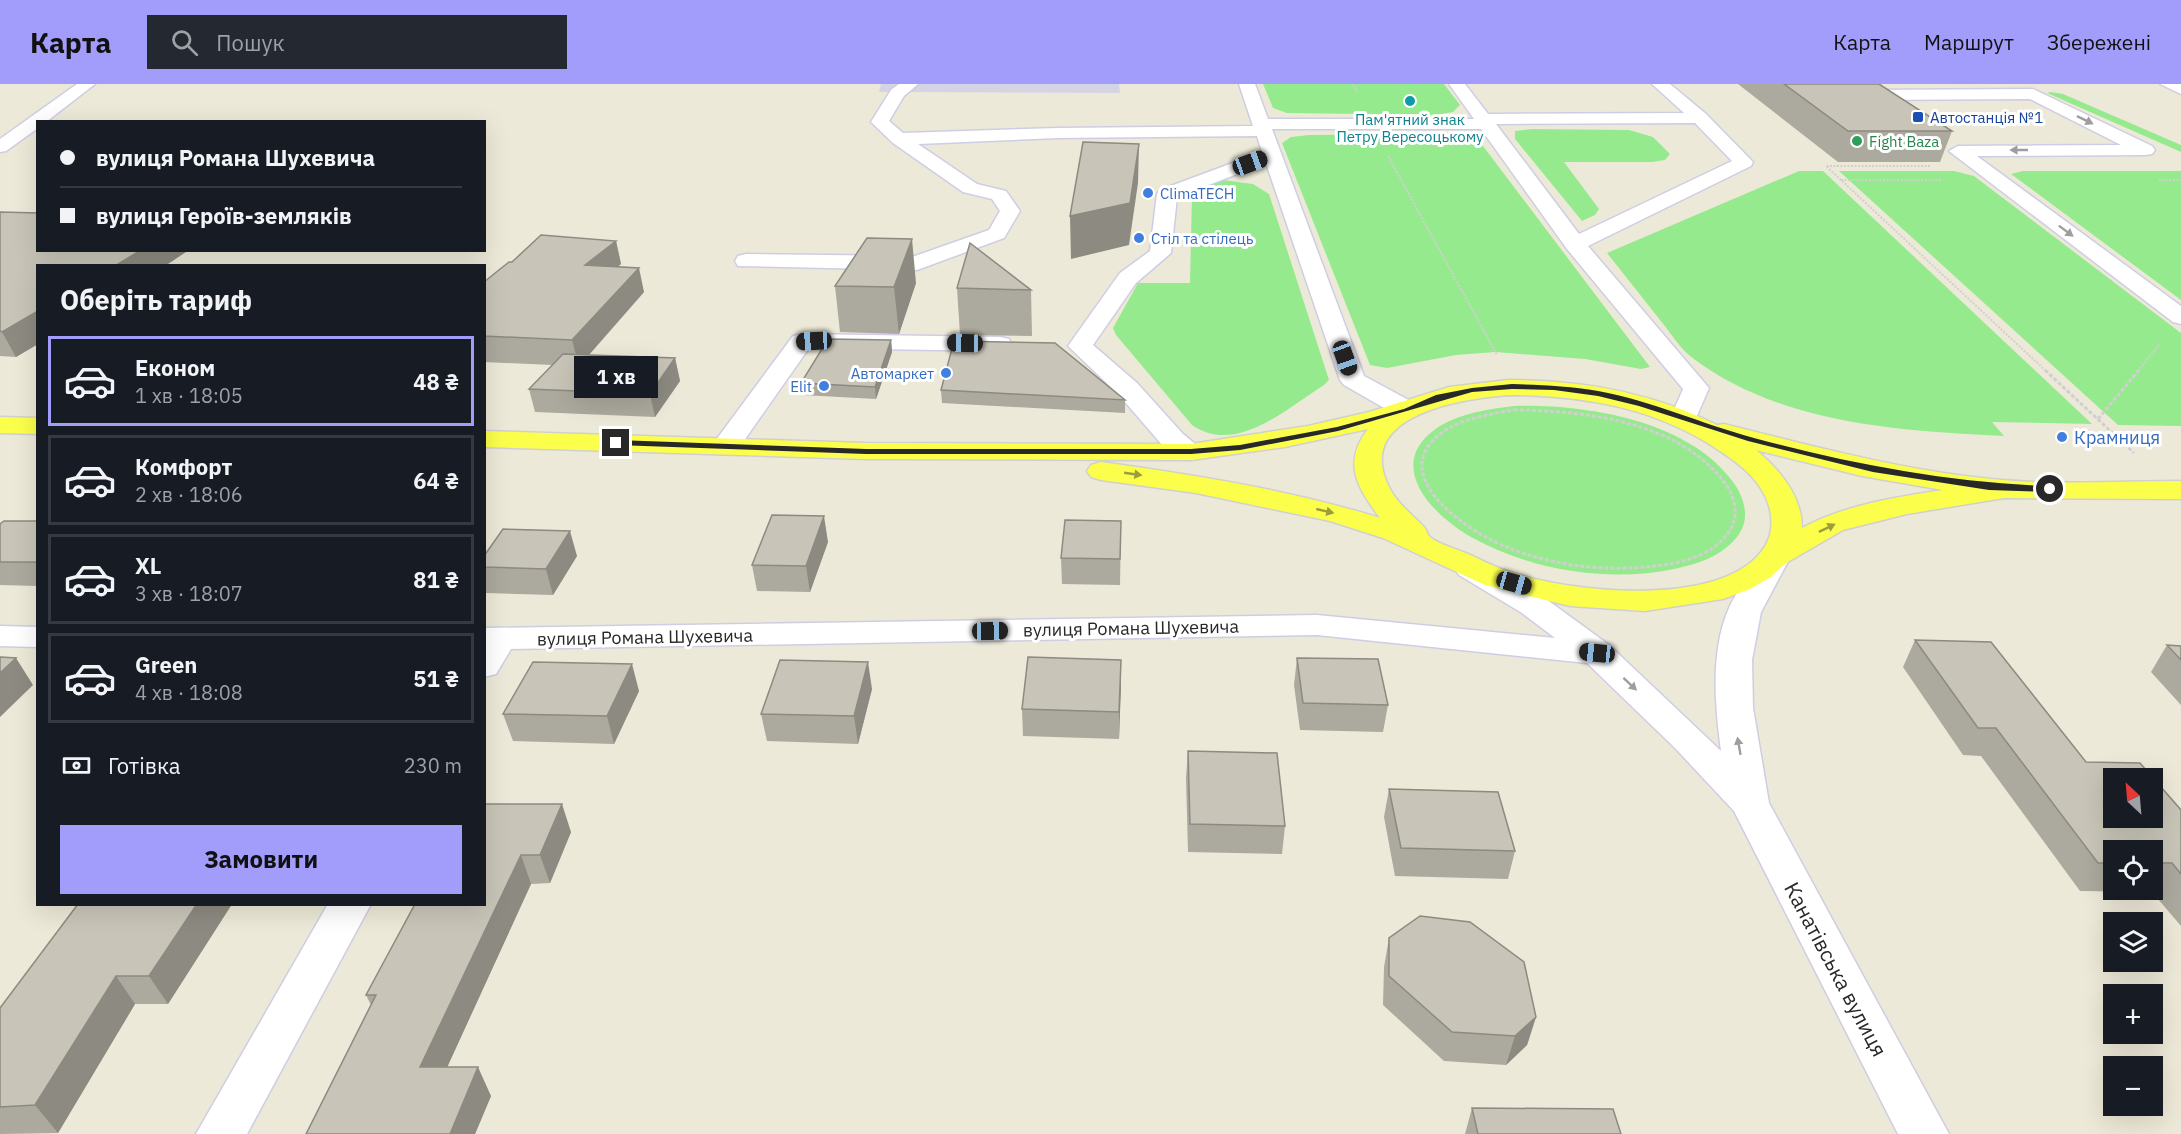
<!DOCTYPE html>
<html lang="uk">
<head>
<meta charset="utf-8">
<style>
  body { margin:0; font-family:"IBM Plex Sans",sans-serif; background:#242831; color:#f1f3f6; height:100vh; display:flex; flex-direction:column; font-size:22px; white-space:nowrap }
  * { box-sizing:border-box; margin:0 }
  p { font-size:20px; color:#9ea1a6 }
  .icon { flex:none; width:33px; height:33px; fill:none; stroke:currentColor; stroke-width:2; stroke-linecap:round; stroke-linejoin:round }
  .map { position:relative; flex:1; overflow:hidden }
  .drawer { position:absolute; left:36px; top:180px; width:450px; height:642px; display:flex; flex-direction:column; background:#171b24; border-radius:0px; box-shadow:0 6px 24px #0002 }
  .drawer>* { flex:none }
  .guide { position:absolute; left:36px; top:36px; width:450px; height:132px; border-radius:0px; box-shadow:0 6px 24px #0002; display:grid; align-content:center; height:132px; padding:0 24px; background:#171b24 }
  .needle { width:39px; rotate:334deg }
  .controls { position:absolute; left:2103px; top:684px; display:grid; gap:12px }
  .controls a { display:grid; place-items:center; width:60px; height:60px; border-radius:0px; background:#171b24; box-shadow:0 6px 24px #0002; font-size:30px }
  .end { position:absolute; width:27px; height:27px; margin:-14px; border:8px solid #282828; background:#fff; box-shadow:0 0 0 3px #fff }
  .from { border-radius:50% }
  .bubble { position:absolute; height:42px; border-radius:0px; background:#171b24; box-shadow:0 6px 24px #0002; font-size:20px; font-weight:800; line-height:42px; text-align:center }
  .car { position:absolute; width:18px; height:36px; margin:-18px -9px; border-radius:8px; box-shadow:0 0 4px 2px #0007; background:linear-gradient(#222 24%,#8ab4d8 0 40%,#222 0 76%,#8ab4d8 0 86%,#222 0) }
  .guide b { display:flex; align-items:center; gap:21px; height:57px; font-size:22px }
  .guide b+b { border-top:2px solid #363941 }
  .guide i { width:15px; height:15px; background:#f1f3f6 }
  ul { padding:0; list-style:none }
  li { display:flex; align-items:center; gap:18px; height:90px; margin:0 12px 9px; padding:0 12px; border:3px solid #363941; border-radius:0px }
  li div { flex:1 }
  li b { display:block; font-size:22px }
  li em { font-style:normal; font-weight:800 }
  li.selected { border-color:#a29dfa }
  li>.icon { width:54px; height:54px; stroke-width:1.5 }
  h2 { padding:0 24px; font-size:27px; line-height:72px }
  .pay { display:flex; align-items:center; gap:15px; height:66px; padding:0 24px; font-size:22px }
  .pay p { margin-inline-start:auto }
  .action { display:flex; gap:12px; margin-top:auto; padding:12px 24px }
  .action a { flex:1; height:69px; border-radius:0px; background:#a29dfa; color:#111; font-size:24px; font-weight:800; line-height:69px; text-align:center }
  header { display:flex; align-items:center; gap:36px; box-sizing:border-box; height:84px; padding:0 30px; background:#a29dfa; color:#111 }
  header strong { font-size:28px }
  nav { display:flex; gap:33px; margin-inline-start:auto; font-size:21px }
  .search { width:420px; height:54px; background:#242831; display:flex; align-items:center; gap:15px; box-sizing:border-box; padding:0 21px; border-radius:0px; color:#9ea1a6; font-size:22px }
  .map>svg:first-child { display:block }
</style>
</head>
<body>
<header>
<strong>Карта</strong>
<div class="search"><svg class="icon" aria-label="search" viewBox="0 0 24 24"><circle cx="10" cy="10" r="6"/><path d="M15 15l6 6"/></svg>Пошук</div>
<nav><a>Карта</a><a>Маршрут</a><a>Збережені</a></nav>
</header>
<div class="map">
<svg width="2181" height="1050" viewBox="0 0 2181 1050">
  <rect width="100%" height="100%" fill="#ede9d8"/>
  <path fill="#d5d4e5" d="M881 0H1119L1120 9 879 8Z"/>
  <g fill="#96ea8e">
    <path d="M1263 0H1444L1460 21 1453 28 1436 31 1287 29 1273 24Z"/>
    <path d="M2051 8 2063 10 2181 61V68L2047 9Z"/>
    <path d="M1531 45 1629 46 1653 53 1670 70 1665 76 1652 78H1564L1599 125 1595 131 1582 137 1515 55V47Z"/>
    <path d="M1450 50 1469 53 1480 58 1650 283 1641 285 1585 275 1495 268 1456 271 1387 284 1370 281 1282 59 1291 53 1309 51Z"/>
    <path d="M1799 87H1823L2092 340 1992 338 2004 352C1898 347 1778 340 1690 272 1680 264 1672 251 1664 241 1645 217 1626 193 1607 169Z"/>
    <path d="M1839 87H1954L1974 92 2181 249V342L2118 341Z"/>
    <path d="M2023 87H2181V216L2011 90Z"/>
    <path d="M1223 96 1253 100 1269 110 1329 296 1324 301C1287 324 1236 372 1192 341L1116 251 1113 244 1138 199H1190L1192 110 1193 106 1211 98Z"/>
    <path d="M1514 322C1585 320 1688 336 1733 398 1743 411 1749 430 1742 445 1729 470 1699 480 1674 485 1608 499 1530 486 1471 453 1431 430 1382 379 1440 342 1462 329 1489 325 1514 322Z"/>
  </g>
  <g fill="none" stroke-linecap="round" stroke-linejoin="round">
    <g stroke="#cfcde4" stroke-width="3">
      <g id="minor">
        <path d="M77 0H95L46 38H38V44L6 67 0 68V55Z"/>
        <path d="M899 0H918L904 12 889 37 903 49 1058 44 1253 42 1239 0H1255L1268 35H1474L1449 0H1465L1488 30 1684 29 1652 0H1670L1706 30 1753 78 1751 82 1588 162 1709 304 1693 341 1683 343 1673 341 1670 335 1683 305 1567 165 1481 45H1272L1364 292 1416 320 1420 326 1416 332 1407 334 1398 332 1344 301 1340 296 1266 79 1177 113 1171 169 1136 199 1093 261 1137 299 1183 350 1205 368 1201 374 1191 376 1181 374 1163 362 1119 311 1068 262 1120 189 1150 167 1157 110 1160 106 1262 68 1257 52 1058 54 918 60 977 100 1006 107 1020 127 1004 154 917 186 738 182 735 177 738 172 746 170 915 172 989 146 1000 127 992 115 963 108 893 59 871 38 891 6ZM1695 39 1732 77 1579 150 1496 40Z"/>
        <path d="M1840 0H1859L1869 6 2033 5 2152 62 2155 66 2152 70 2146 71 1977 72 2181 222V240L2173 238 1949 67 1958 62 2121 61 2030 15 1865 16Z"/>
        <path d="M2160 0H2181V10Z"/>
        <path d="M802 250 1000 253 1009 255 1012 260 1009 265 1000 267 809 264 736 368 726 370 716 368 712 362 716 356 793 252Z"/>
        <path d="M1775 463 1786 465 1791 472 1761 528 1752 576 1753 624 1769 719 1949 1050H1898L1734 727 1675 664 1587 579 1317 551 511 565 496 590 484 593V544L1317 531 1555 554 1522 529 1459 491 1454 484 1459 477 1470 474 1481 477 1546 515 1609 561 1721 667C1715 621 1710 567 1729 524 1737 506 1751 490 1759 472L1764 465Z"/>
        <path d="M0 542 38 543V563L0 562Z"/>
        <path d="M328 820H371L247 1050H196Z"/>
      </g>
    </g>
    <g stroke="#d0d0d0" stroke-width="3">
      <g id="major">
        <path d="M1508 296C1582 296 1651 308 1717 341L1724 340C1816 363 1907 388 2002 396 2061 401 2122 397 2181 397V415L2004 414 1907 430 1843 446 1786 479 1771 493 1750 505 1723 515 1645 527 1570 522 1485 501 1383 454 1330 437 1196 409 1101 396 1091 393 1087 387 1091 381 1101 378C1195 391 1290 406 1380 434 1357 403 1342 379 1368 345L1285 363 1191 376 866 375 484 363V347L866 359 1191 360 1308 342 1369 328 1449 303ZM1508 311C1584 311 1657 324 1720 367 1738 379 1757 393 1766 414 1774 432 1774 452 1761 468 1716 525 1567 508 1507 487 1492 482 1478 474 1463 468 1454 464 1435 459 1429 452 1427 450 1427 447 1425 444 1412 430 1396 419 1388 401 1355 330 1462 315 1508 311ZM1756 366 1862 392 1943 406C1897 413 1844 421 1802 444 1802 412 1780 386 1756 366Z"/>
        <path d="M0 333 38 334V350L0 349Z"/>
      </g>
    </g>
    <g stroke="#d0d0d0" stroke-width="2" stroke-dasharray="2 1.5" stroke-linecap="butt">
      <path d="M1353 0 1357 9"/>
      <path d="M1388 72 1497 271"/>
      <path d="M1930 82H1826L2046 287"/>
      <path d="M1841 96H1942"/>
      <path d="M2159 96H2181"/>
      <path d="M2138 287 2160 260"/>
    </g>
    <g stroke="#d0d0d0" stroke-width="3" stroke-dasharray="4 2" stroke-linecap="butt">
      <path d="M2045 286 2134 369"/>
      <path d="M1514 326C1587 327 1678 337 1725 399 1733 410 1739 428 1732 442 1719 470 1683 479 1655 482 1604 488 1552 482 1504 462 1462 444 1379 386 1449 344 1469 333 1492 330 1514 326Z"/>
      <path d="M2098 335 2139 286"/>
    </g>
    <use href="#minor" fill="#fff" fill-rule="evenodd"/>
    <use href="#major" fill="#fbff4b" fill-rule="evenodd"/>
  </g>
  <g fill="#aca99e" fill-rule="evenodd">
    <path d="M1738 0H1879L1952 47 1940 78H1838Z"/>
    <path d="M0 128 38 182V260L16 273 0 272Z"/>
    <path d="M616 157 621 180 617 183 644 208 589 271 675 274 680 297 655 333 535 328 529 305 553 281 484 278V198L512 178Z"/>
    <path d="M916 199 899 250 840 248 835 202Z"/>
    <path d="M957 204 1031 206 1032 252 960 251Z"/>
    <path d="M891 256 892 268 876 315 803 311 801 299Z"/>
    <path d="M941 306 1125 316V329L942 319Z"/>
    <path d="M38 437V502L0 501V440Z"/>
    <path d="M1121 437 1120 501 1062 500 1061 474Z"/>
    <path d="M828 458 810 508 757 507 752 481Z"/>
    <path d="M484 472H577L553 511 486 509 484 505Z"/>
    <path d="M1915 556 2086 678 2181 726V842L2152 808 2080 807 1981 672 1963 671 1903 583ZM2114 766H2152V806H2114Z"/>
    <path d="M2167 561 2181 562V621L2151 588Z"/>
    <path d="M1297 574 1388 621 1383 648 1300 646 1294 601Z"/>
    <path d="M1121 576 1119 655 1023 652 1022 625Z"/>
    <path d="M872 605 858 660 767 657 761 630Z"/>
    <path d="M639 607 614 660 513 657 503 630Z"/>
    <path d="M1188 667 1285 742 1282 770 1188 768 1186 694Z"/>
    <path d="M1389 705 1515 767 1508 795 1395 792 1384 733Z"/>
    <path d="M484 720 571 748 550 799 531 800 447 983 491 1012 475 1050H306L371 921 366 911Z"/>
    <path d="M78 820H232L168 920H135L58 1049 0 1050V924Z"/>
    <path d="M1389 854 1536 933 1527 961 1506 981 1444 977 1383 921 1384 883Z"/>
    <path d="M1472 1024 1621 1050H1465Z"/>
  </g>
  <g fill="#8c8a81">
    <path d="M1139 60 1138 99 1129 161 1071 175 1070 132Z"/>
    <path d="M912 155 916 199 899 250 894 203Z"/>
    <path d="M616 157 621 180 591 206 585 181Z"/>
    <path d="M141 166H189L165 182H115Z"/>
    <path d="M639 184 644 208 579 282 572 256Z"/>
    <path d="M38 227V260L16 273 2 248Z"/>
    <path d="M891 256 892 268 876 315 875 303Z"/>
    <path d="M675 274 680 297 655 333 650 310Z"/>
    <path d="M824 432 828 458 810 508 806 482Z"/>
    <path d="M570 447 577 472 553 511 546 485Z"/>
    <path d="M16 574 33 601 0 633V589Z"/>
    <path d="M1121 576V603L1119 655V628Z"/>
    <path d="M868 578 872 605 858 660 854 632Z"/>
    <path d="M632 580 639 607 614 660 607 632Z"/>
    <path d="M562 720 571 748 550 799 540 771Z"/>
    <path d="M521 771 531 800 434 1012 420 983Z"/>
    <path d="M197 820H232L168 920 149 892Z"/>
    <path d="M116 892 135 920 58 1049 35 1021Z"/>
    <path d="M1536 933 1527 961 1506 981 1515 952Z"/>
    <path d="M478 983 491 1012 475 1050H450Z"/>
  </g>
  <g fill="#c8c5b8" stroke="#8c8a81" stroke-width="1.5" fill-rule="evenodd">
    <path d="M1784 0H1879L1952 47H1848Z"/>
    <path d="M1083 58 1139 60 1130 119 1070 132Z"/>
    <path d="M0 128 38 129V166H141L115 182H38V227L2 248 0 247Z"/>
    <path d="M541 151 616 157 585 181 639 184 572 256 484 252V198L509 178H512Z"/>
    <path d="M867 154 912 155 894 203 835 202Z"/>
    <path d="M970 159 1031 206 957 204Z"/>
    <path d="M828 255 891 256 875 303 801 299Z"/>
    <path d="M954 257 1055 259 1125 316 941 306Z"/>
    <path d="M563 270 675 274 650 310 529 305Z"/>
    <path d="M772 431 824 432 806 482 752 481Z"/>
    <path d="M1065 436 1121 437 1120 475 1061 474Z"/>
    <path d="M4 437H38V478H0V440Z"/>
    <path d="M503 445 570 447 546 485 484 483V472Z"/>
    <path d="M1915 556 1991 558 2086 678 2140 679 2181 726V790L2172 779H2152V766H2114V779H2098L1996 644H1978ZM2114 694H2152V734H2114Z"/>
    <path d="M2167 561 2181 562V576Z"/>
    <path d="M0 573 16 574 0 589Z"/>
    <path d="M1028 573 1121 576 1119 628 1022 625Z"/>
    <path d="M1297 574 1378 575 1388 621 1303 619Z"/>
    <path d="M780 576 868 578 854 632 761 630Z"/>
    <path d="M533 578 632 580 607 632 503 630Z"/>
    <path d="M1188 667 1277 669 1285 742 1190 740Z"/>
    <path d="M1389 705 1498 708 1515 767 1401 764Z"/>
    <path d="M484 720H562L540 771H521L420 983H478L450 1050H306L376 911H366L415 820H484Z"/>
    <path d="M78 820H197L149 892H116L35 1021 0 1023V924Z"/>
    <path d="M1420 832 1470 838 1524 878 1536 933 1515 952 1452 948 1389 892V854Z"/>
    <path d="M1472 1024 1613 1025 1621 1050H1478Z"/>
  </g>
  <defs><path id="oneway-solid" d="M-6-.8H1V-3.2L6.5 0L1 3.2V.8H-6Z" transform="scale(1.5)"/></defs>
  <g fill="#9e9e9e">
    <use href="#oneway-solid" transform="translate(2085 36) rotate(26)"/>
    <use href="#oneway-solid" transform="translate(2019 66) rotate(180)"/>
    <use href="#oneway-solid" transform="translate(2066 147) rotate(37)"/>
    <use href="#oneway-solid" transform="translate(1630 600) rotate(43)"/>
    <use href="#oneway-solid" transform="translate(1739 662) rotate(-100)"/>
  </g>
  <g fill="#9c9e3b">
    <use href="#oneway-solid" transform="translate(1133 390) rotate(8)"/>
    <use href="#oneway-solid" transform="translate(1325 427) rotate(13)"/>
    <use href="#oneway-solid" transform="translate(1827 444) rotate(-26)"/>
  </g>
  <path fill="#282828" d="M1512 300C1541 301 1569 302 1598 307 1652 317 1702 340 1754 354 1851 380 1950 399 2050 402L2054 405 2050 408 1989 406 1873 388 1748 357 1639 322 1598 312 1554 306 1512 305 1472 308 1338 347 1240 366 1191 370H866L616 361 612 359 616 356 866 365H1191L1240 361 1337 343 1404 325 1436 311 1472 304Z"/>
  <circle fill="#0f9aa8" stroke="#fff" stroke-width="2" cx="1410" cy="17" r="6"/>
  <rect fill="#1a4fb4" stroke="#fff" stroke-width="2" x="1912" y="27" width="12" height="12" rx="3"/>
  <circle fill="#2e9e5b" stroke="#fff" stroke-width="2" cx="1857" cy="57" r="6"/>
  <g fill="#3f7fe0" stroke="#fff" stroke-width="2">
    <circle cx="1148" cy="109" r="6"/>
    <circle cx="1139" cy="154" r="6"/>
    <circle cx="946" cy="289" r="6"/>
    <circle cx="824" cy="302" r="6"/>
    <circle cx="2062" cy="353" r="6"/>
  </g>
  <g text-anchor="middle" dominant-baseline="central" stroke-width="6" stroke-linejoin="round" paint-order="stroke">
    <g font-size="15" fill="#164399" stroke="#fff" text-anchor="start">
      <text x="1930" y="33">Автостанція №1</text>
    </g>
    <g font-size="15" fill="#0d838f" stroke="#fff">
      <text x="1410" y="35">Пам'ятний знак<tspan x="1410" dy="17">Петру Вересоцькому</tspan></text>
    </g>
    <g font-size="15" fill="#27864d" stroke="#fff" text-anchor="start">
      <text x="1869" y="57">Fight Baza</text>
    </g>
    <g font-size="15" fill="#366cbe" stroke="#fff" text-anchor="start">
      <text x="1160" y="109">ClimaTECH</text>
      <text x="1151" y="154">Стіл та стілець</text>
      <text x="934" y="289" text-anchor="end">Автомаркет</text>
      <text x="812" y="302" text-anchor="end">Elit</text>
    </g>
    <g font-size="18" fill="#366cbe" stroke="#fff" text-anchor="start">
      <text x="2074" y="353">Крамниця</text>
    </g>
    <g font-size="18" fill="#282828" stroke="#fff">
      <text transform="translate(1131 544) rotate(-1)">вулиця Романа Шухевича</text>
      <text transform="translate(645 553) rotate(-1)">вулиця Романа Шухевича</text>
    </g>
    <g font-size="21" fill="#282828" stroke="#fff">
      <text transform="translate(1836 885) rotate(62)">Канатівська вулиця</text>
    </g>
  </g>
</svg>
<div class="controls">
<a><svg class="needle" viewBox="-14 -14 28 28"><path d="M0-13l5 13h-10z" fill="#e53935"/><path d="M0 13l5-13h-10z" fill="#9ea1a6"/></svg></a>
<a><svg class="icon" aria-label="locate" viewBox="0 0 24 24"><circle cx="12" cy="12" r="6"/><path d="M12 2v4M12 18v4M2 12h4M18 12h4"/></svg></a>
<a><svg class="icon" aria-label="layers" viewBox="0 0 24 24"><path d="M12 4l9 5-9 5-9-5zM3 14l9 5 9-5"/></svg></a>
<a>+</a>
<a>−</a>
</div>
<i class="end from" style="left:2050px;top:405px"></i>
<i class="end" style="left:616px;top:359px"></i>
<div class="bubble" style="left:574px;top:272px;width:84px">1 хв</div>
<i class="car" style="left:1250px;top:79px;rotate:70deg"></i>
<i class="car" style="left:814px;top:257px;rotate:267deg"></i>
<i class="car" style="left:965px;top:259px;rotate:271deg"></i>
<i class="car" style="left:1345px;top:274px;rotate:160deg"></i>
<i class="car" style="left:1514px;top:499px;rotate:106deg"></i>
<i class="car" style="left:990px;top:547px;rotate:89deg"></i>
<i class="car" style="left:1597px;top:569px;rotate:276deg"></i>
<div class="guide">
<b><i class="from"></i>вулиця Романа Шухевича</b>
<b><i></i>вулиця Героїв-земляків</b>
</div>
<section class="drawer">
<h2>Оберіть тариф</h2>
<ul>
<li class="selected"><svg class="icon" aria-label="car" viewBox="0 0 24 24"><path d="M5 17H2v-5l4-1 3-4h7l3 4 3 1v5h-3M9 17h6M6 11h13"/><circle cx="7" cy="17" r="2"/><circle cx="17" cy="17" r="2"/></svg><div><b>Економ</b><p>1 хв · 18:05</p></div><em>48 ₴</em></li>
<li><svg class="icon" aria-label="car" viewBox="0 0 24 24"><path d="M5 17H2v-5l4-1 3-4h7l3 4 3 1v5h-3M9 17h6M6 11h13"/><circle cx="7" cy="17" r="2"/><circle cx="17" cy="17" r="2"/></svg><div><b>Комфорт</b><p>2 хв · 18:06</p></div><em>64 ₴</em></li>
<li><svg class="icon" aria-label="car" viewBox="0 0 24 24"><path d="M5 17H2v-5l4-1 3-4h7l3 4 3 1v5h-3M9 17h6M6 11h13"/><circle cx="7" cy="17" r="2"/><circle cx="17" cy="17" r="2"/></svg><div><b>XL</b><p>3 хв · 18:07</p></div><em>81 ₴</em></li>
<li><svg class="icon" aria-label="car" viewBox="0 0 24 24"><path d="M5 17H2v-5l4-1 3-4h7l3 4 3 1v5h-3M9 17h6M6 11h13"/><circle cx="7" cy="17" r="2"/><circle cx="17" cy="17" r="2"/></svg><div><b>Green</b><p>4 хв · 18:08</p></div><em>51 ₴</em></li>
</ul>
<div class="pay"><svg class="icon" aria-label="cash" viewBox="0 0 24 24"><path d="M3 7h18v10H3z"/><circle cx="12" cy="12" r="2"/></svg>Готівка<p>230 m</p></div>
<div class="action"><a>Замовити</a></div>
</section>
</div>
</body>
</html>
